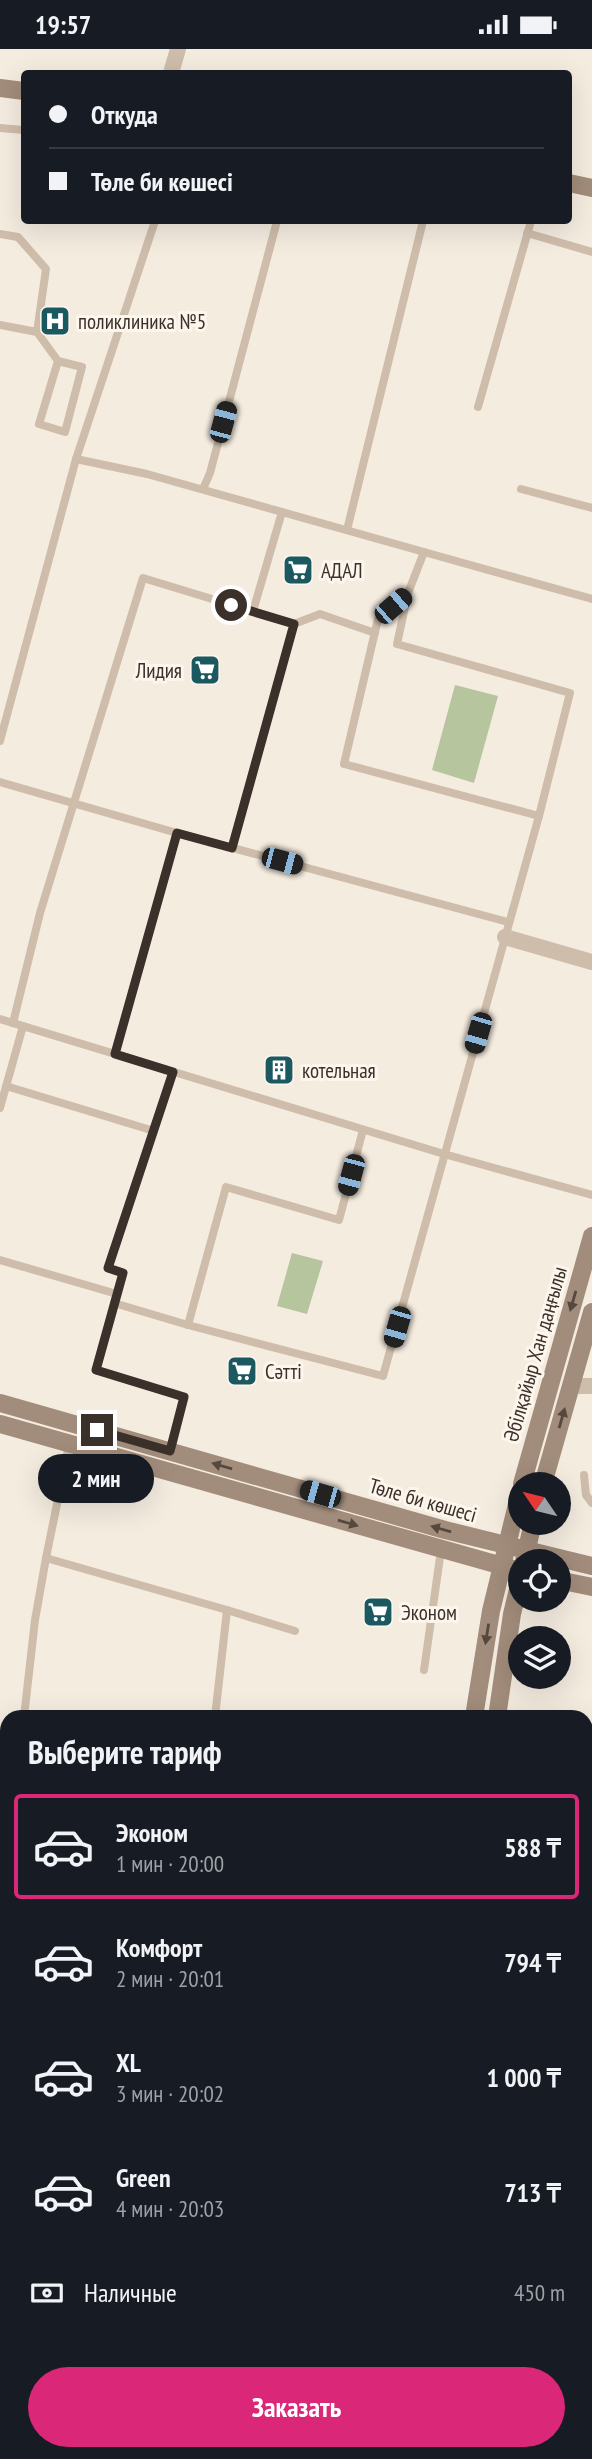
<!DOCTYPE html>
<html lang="ru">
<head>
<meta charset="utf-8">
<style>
  body { margin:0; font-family:"PT Sans Narrow",sans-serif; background:#20242c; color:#f1f3f6; height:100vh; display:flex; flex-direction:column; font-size:26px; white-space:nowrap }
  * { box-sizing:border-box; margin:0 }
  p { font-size:23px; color:#9ea1a6 }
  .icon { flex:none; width:38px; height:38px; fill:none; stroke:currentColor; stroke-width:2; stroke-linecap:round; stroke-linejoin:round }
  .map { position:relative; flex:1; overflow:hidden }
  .sheet { position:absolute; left:0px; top:1661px; width:593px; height:751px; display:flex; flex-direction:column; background:#171b24; border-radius:21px 21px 0 0; box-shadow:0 7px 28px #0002 }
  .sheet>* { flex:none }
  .hud { position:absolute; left:21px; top:21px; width:551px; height:154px; border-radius:7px; box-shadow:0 7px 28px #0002; display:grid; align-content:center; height:154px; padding:0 28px; background:#171b24 }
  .needle { width:46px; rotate:305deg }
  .tools { position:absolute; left:508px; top:1423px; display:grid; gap:14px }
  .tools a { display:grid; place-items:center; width:63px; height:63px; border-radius:50%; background:#171b24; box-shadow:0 7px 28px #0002; font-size:35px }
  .end { position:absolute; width:32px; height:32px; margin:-16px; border:9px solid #3b312a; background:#fff; box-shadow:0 0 0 4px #fff }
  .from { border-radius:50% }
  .bubble { position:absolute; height:49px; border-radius:24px; background:#171b24; box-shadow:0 7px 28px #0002; font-size:23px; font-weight:700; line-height:49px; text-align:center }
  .car { position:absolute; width:21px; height:42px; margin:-21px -10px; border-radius:9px; box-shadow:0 0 5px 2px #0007; background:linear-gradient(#222 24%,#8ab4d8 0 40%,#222 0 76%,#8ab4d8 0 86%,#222 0) }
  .hud b { display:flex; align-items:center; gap:24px; height:66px; font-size:26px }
  .hud b+b { border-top:2px solid #363941 }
  .hud i { width:18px; height:18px; background:#f1f3f6 }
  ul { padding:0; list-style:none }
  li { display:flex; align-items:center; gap:21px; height:105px; margin:0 14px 10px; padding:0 14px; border:4px solid transparent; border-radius:7px }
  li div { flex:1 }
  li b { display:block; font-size:26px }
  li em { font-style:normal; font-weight:700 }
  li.current { border-color:#db2777 }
  li>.icon { width:63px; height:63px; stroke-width:1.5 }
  h2 { padding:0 28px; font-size:32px; line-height:84px }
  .pay { display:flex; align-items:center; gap:18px; height:77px; padding:0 28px; font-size:26px }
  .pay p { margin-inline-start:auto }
  .button { display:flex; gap:14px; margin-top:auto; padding:14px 28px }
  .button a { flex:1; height:80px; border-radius:42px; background:#db2777; color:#fff; font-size:28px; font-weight:700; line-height:80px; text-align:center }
  .status { display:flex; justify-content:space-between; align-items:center; height:49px; padding:0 35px; background:#171b24; direction:ltr }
  .status svg { height:19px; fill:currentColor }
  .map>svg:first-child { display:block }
</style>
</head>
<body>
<div class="status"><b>19:57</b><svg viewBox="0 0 49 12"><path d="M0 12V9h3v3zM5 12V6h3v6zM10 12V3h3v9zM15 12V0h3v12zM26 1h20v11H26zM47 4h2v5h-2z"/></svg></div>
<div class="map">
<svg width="592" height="2410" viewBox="0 0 592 2410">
  <rect width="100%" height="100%" fill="#f5ece0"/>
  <g fill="#b6c59e">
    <path d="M455 636 498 647 474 734 432 721Z"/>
    <path d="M292 1204 323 1212 307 1265 277 1257Z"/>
    <path d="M0 1947H7L5 2052H0Z"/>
    <path d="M322 2405H354V2410H317Z"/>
  </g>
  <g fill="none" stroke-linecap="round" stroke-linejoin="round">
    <g stroke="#cebdaa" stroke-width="8">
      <path d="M0 79 24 81"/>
      <path d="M527 184 592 203"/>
      <path d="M0 185 18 188 46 220 37 283"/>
      <path d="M0 276 37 283 58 312 82 318 65 383 39 375 58 312"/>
      <path d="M478 358 531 172"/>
      <path d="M76 410 147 425 424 503"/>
      <path d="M203 440 210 424 277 172"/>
      <path d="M521 440 592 459"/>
      <path d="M347 481 423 172"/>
      <path d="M408 544 397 595 570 644 539 767"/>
      <path d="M253 562 282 463"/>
      <path d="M0 692 76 410 155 172"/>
      <path d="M0 733 177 784 508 873"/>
      <path d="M232 799 294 575 320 565 375 584"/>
      <path d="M0 970 444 1105 592 1146"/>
      <path d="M13 974 40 864 143 529 294 575"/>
      <path d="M115 1005 177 784"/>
      <path d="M6 1037 154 1082"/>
      <path d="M0 1059 23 977"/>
      <path d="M0 1211 117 1245"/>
      <path d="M114 1254 123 1224 108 1219 173 1023"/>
      <path d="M188 1276 383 1327 539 767 344 715 378 570 408 544 424 503 592 550"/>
      <path d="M171 1402 184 1348 96 1321 114 1254 188 1276 226 1138 339 1171 363 1081"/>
      <path d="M584 1426 586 1446 592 1454"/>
      <path d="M46 1509 69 1396"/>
      <path d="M227 1561 295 1582"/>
      <path d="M424 1621 441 1501"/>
      <path d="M24 1668 35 1571 46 1509 227 1561 215 1668"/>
      <path d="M586 1839 592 1840"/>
      <path d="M1 1852 7 1805"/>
      <path d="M586 2024H592"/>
      <path d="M586 2088 592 2089"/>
      <path d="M0 2153 7 2115"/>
      <path d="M586 2251 592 2252"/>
      <path d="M586 2339H592"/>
      <path d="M0 2358H7"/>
      <path d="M9 2404 44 2410"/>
      <path d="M103 2410 104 2404"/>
      <path d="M139 2410V2404"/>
      <path d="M199 2410 200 2404"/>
    </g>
    <g stroke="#cebdaa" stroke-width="16">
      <path d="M171 24 178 0"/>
      <path d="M505 888 592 913"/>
      <path d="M571 1337H592"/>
    </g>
    <g stroke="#a28c7b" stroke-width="18">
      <path d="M0 39 24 42"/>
      <path d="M569 134 592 139"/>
      <path d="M0 1354 445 1481 592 1517"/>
      <path d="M0 1375 520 1522"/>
      <path d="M522 1435 592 1187"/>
      <path d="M543 1435 592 1263"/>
      <path d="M524 1512 533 1474"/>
      <path d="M558 1531 592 1538"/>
      <path d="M474 1668 491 1562 520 1443"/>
      <path d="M497 1668 512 1565 520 1532"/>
      <path d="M376 2410 377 2404"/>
      <path d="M396 2410 397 2404"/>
    </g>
  </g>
  <defs><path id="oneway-solid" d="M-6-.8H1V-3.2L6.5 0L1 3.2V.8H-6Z" transform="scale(1.75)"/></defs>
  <g fill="#55483e">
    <use href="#oneway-solid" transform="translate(573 1252) rotate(106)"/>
    <use href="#oneway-solid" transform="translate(562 1369) rotate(-74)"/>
    <use href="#oneway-solid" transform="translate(222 1417) rotate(-164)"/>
    <use href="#oneway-solid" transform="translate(348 1474) rotate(16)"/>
    <use href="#oneway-solid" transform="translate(441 1480) rotate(-164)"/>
    <use href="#oneway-solid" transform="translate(487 1585) rotate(99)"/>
  </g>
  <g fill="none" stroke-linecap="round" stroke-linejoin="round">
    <path stroke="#3b312a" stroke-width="9" d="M97 1381 170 1402 184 1348 96 1321 123 1224 108 1219 173 1023 115 1005 177 784 232 799 294 575 231 556"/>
  </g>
  <defs>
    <g id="hospital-square" transform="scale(1.575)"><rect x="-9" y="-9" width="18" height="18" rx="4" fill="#1c5860" stroke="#fcf6ed"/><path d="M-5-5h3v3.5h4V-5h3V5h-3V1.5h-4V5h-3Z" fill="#fff"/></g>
    <g id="supermarket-square" transform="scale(1.575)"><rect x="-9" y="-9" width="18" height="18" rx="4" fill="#1c5860" stroke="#fcf6ed"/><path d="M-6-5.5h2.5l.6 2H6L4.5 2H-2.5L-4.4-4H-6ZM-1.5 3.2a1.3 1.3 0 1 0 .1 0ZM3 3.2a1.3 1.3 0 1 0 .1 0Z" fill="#fff"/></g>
    <g id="building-square" transform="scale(1.575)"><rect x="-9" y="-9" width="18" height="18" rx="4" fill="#1c5860" stroke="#fcf6ed"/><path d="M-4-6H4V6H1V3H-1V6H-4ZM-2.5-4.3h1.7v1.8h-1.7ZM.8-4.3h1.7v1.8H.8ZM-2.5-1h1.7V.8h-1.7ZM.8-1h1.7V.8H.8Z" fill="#fff"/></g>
  </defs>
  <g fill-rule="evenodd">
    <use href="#hospital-square" x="55" y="272"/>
    <use href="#supermarket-square" x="298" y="521"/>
    <use href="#supermarket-square" x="205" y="621"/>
    <use href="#building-square" x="279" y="1021"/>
    <use href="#supermarket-square" x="242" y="1322"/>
    <use href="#supermarket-square" x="378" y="1563"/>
  </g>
  <g text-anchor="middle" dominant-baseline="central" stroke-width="6" stroke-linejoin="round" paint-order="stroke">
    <g font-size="21" fill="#3b312a" stroke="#fcf6ed" text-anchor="start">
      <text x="78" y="272">поликлиника №5</text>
      <text x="321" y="521">АДАЛ</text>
      <text x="182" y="621" text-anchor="end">Лидия</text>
      <text x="302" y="1021">котельная</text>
      <text x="265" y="1322">Cәтті</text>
      <text x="401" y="1563">Эконом</text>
    </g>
    <g font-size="21" fill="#3b312a" stroke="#fcf6ed">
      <text transform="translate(535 1305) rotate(-74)">Әбілқайыр Хан даңғылы</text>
      <text transform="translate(423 1451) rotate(16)">Төле би көшесі</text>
    </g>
  </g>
</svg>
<div class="tools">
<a><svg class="needle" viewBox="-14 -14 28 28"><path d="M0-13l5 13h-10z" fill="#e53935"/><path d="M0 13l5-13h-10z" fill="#9ea1a6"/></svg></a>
<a><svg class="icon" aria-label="locate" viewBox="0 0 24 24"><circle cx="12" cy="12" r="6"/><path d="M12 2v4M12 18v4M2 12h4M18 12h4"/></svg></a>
<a><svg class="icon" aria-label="layers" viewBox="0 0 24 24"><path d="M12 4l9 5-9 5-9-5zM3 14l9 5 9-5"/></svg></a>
</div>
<i class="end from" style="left:231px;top:556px"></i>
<i class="end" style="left:97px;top:1381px"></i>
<div class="bubble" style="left:38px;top:1405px;width:116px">2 мин</div>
<i class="car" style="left:223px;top:373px;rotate:15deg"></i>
<i class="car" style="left:393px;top:557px;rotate:49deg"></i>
<i class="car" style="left:282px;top:812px;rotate:105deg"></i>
<i class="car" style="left:478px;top:984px;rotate:196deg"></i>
<i class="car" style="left:351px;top:1126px;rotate:195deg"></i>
<i class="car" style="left:397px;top:1278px;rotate:196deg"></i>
<i class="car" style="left:320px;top:1445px;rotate:286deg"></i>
<div class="hud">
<b><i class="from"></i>Откуда</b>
<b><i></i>Төле би көшесі</b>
</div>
<section class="sheet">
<h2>Выберите тариф</h2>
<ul>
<li class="current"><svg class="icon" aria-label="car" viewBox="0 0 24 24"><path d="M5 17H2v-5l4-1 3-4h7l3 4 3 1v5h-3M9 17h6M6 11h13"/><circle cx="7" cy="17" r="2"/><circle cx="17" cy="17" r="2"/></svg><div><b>Эконом</b><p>1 мин · 20:00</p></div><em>588 ₸</em></li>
<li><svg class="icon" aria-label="car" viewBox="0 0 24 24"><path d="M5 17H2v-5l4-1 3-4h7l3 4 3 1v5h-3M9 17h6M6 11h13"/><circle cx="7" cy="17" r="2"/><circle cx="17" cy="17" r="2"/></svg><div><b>Комфорт</b><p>2 мин · 20:01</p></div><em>794 ₸</em></li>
<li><svg class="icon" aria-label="car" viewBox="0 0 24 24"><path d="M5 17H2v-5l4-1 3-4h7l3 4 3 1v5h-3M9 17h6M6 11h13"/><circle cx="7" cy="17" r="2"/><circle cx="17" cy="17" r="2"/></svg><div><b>XL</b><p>3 мин · 20:02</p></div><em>1 000 ₸</em></li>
<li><svg class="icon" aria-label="car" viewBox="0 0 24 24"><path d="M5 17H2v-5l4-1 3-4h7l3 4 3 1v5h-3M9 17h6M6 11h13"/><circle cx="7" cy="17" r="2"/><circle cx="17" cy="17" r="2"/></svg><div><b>Green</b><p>4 мин · 20:03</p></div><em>713 ₸</em></li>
</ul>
<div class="pay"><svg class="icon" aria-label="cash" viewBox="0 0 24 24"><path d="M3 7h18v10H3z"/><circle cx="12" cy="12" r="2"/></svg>Наличные<p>450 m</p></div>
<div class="button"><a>Заказать</a></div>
</section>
</div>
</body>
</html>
